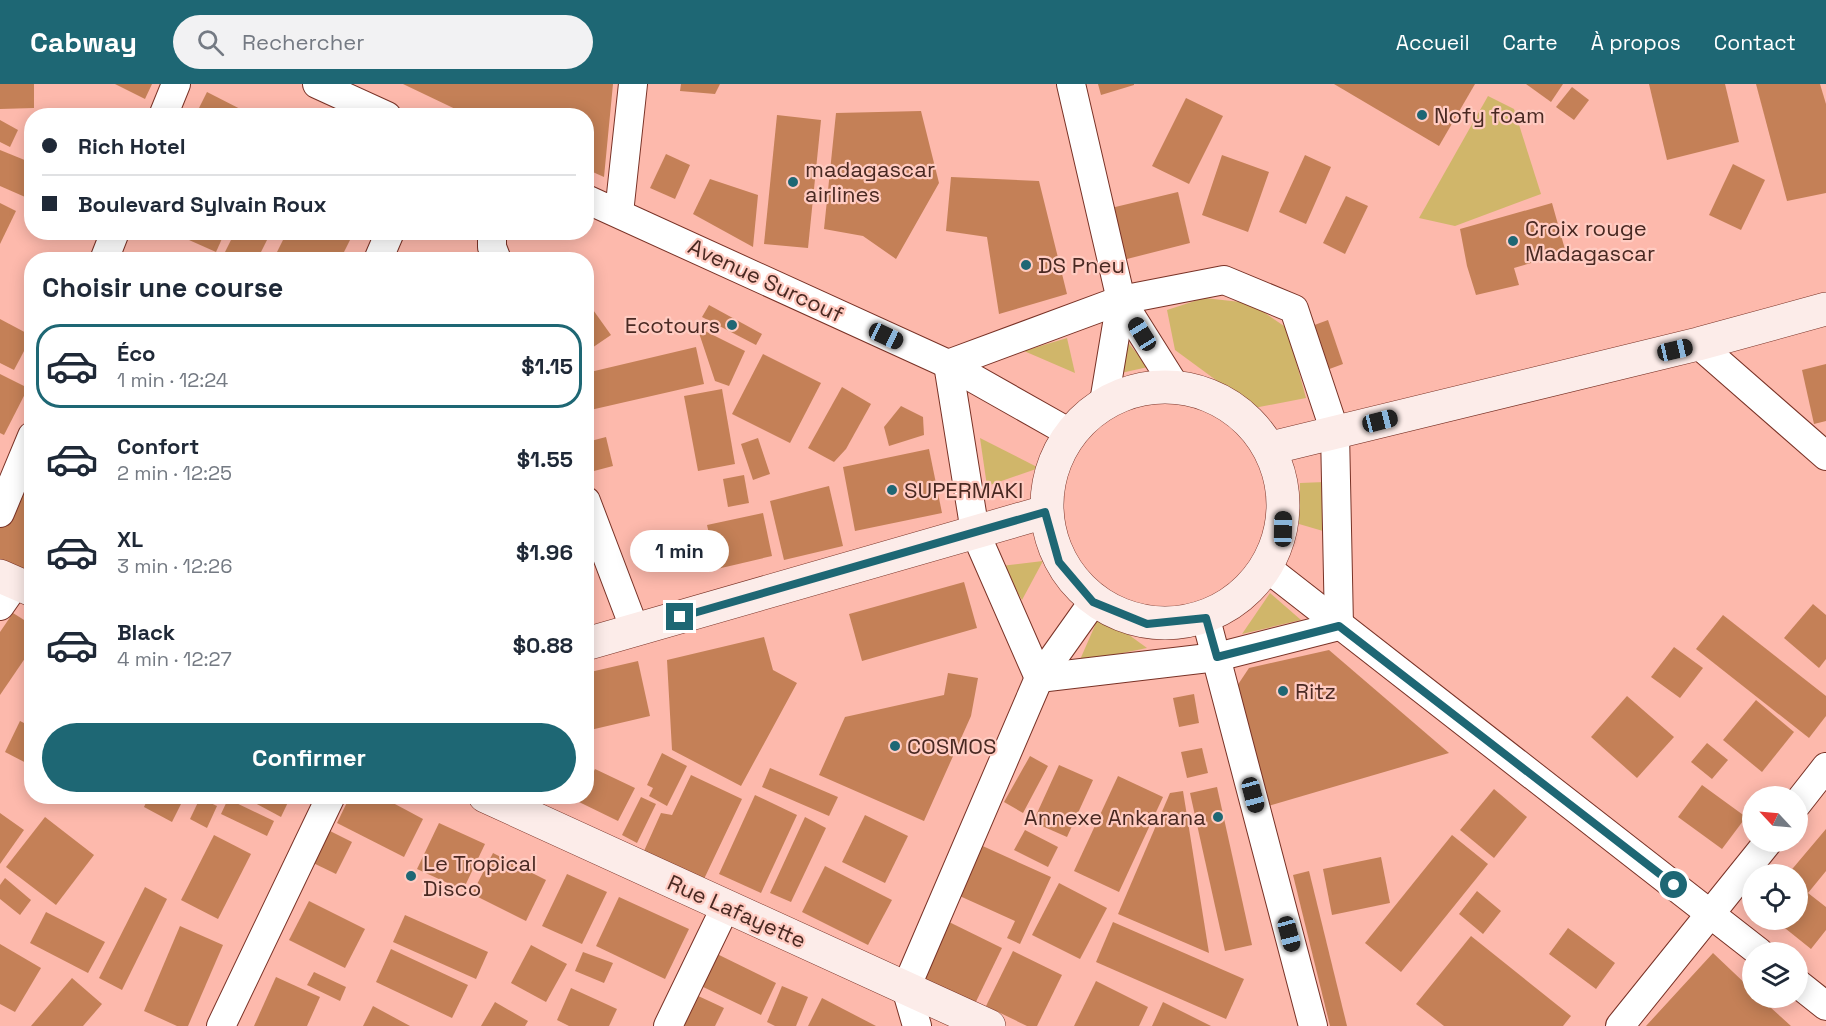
<!DOCTYPE html>
<html lang="fr">
<head>
<meta charset="utf-8">
<style>
  body { margin:0; font-family:"Space Grotesk",sans-serif; background:#f2f2f3; color:#1f2937; height:100vh; display:flex; flex-direction:column; font-size:22px; white-space:nowrap }
  * { box-sizing:border-box; margin:0 }
  p { font-size:20px; color:#747a83 }
  .icon { flex:none; width:33px; height:33px; fill:none; stroke:currentColor; stroke-width:2; stroke-linecap:round; stroke-linejoin:round }
  .map { position:relative; flex:1; overflow:hidden }
  .side { position:absolute; left:24px; top:168px; width:570px; height:552px; display:flex; flex-direction:column; background:#fff; border-radius:24px; box-shadow:0 3px 15px #0003 }
  .side>* { flex:none }
  .banner { position:absolute; left:24px; top:24px; width:570px; height:132px; border-radius:24px; box-shadow:0 3px 15px #0003; display:grid; align-content:center; height:132px; padding:0 18px; background:#fff }
  .needle { width:39px; rotate:296deg }
  .buttons { position:absolute; left:1742px; top:702px; display:grid; gap:12px }
  .buttons a { display:grid; place-items:center; width:66px; height:66px; border-radius:50%; background:#fff; box-shadow:0 3px 15px #0003; font-size:30px }
  .end { position:absolute; width:27px; height:27px; margin:-14px; border:8px solid #1e6774; background:#fff; box-shadow:0 0 0 3px #fff }
  .from { border-radius:50% }
  .bubble { position:absolute; height:42px; border-radius:21px; background:#fff; box-shadow:0 3px 15px #0003; font-size:20px; font-weight:600; line-height:42px; text-align:center }
  .car { position:absolute; width:18px; height:36px; margin:-18px -9px; border-radius:8px; box-shadow:0 0 4px 2px #0007; background:linear-gradient(#222 24%,#8ab4d8 0 40%,#222 0 76%,#8ab4d8 0 86%,#222 0) }
  .banner b { display:flex; align-items:center; gap:21px; height:57px; font-size:22px }
  .banner b+b { border-top:2px solid #e0e1e3 }
  .banner i { width:15px; height:15px; background:#1f2937 }
  ul { padding:0; list-style:none }
  li { display:flex; align-items:center; gap:18px; height:84px; margin:0 12px 9px; padding:0 6px; border:3px solid transparent; border-radius:24px }
  li div { flex:1 }
  li b { display:block; font-size:22px }
  li em { font-style:normal; font-weight:600 }
  li.on { border-color:#1e6774 }
  li>.icon { width:54px; height:54px; stroke-width:1.5 }
  h2 { padding:0 18px; font-size:27px; line-height:72px }
  .action { display:flex; gap:12px; margin-top:auto; padding:12px 18px }
  .action a { flex:1; height:69px; border-radius:36px; background:#1e6774; color:#fff; font-size:24px; font-weight:600; line-height:69px; text-align:center }
  header { display:flex; align-items:center; gap:36px; box-sizing:border-box; height:84px; padding:0 30px; background:#1e6774; color:#fff }
  header strong { font-size:28px }
  nav { display:flex; gap:33px; margin-inline-start:auto; font-size:21px }
  .search { width:420px; height:54px; background:#f2f2f3; display:flex; align-items:center; gap:15px; box-sizing:border-box; padding:0 21px; border-radius:33px; color:#747a83; font-size:22px }
  .map>svg:first-child { display:block }
</style>
</head>
<body>
<header>
<strong>Cabway</strong>
<div class="search"><svg class="icon" aria-label="search" viewBox="0 0 24 24"><circle cx="10" cy="10" r="6"/><path d="M15 15l6 6"/></svg>Rechercher</div>
<nav><a>Accueil</a><a>Carte</a><a>À propos</a><a>Contact</a></nav>
</header>
<div class="map">
<svg width="1826" height="942" viewBox="0 0 1826 942">
  <rect width="100%" height="100%" fill="#fdb9ac"/>
  <g fill="#d0b66a">
    <path d="M1488 12 1514 25 1541 110 1455 142 1419 134Z"/>
    <path d="M1204 214 1250 219 1287 244 1306 314 1254 324 1175 266 1167 226Z"/>
    <path d="M1121 250 1148 283 1121 289Z"/>
    <path d="M1067 254 1075 289 1024 267Z"/>
    <path d="M980 354 1039 384 987 402Z"/>
    <path d="M1325 398 1323 447 1299 440 1300 399Z"/>
    <path d="M1043 477 1022 516 1001 482Z"/>
    <path d="M1270 509 1301 536 1242 550Z"/>
    <path d="M1100 530 1147 564 1079 578Z"/>
  </g>
  <g fill="#c48057">
    <path d="M0 0H34V24L0 25Z"/>
    <path d="M115 0H152L145 15Z"/>
    <path d="M403 0H613L604 93 586 85V32H470Z"/>
    <path d="M681 0H720L715 10 680 7Z"/>
    <path d="M1098 0H1134V1L1101 11Z"/>
    <path d="M1334 0H1475L1439 62Z"/>
    <path d="M1526 0H1563L1551 18Z"/>
    <path d="M1649 0H1725L1739 58 1667 76Z"/>
    <path d="M1756 0H1820L1826 20V109L1787 117Z"/>
    <path d="M1572 3 1589 16 1574 36 1556 23Z"/>
    <path d="M207 8 254 32H195Z"/>
    <path d="M1186 14 1223 32 1189 100 1152 82Z"/>
    <path d="M921 27 939 99 896 175 863 152 824 145 836 29Z"/>
    <path d="M777 31 821 36 808 164 764 160Z"/>
    <path d="M0 36 18 46 10 63 0 58Z"/>
    <path d="M0 66 32 79V116L0 102Z"/>
    <path d="M666 70 690 81 675 115 650 104Z"/>
    <path d="M1222 71 1269 88 1248 148 1202 131Z"/>
    <path d="M1305 71 1331 83 1306 140 1279 128Z"/>
    <path d="M1733 80 1765 96 1741 146 1709 131Z"/>
    <path d="M951 93 1039 97 1067 210 999 230 987 153 946 147Z"/>
    <path d="M710 95 758 111 753 163 693 130Z"/>
    <path d="M1178 108 1190 159 1123 176 1111 124Z"/>
    <path d="M1346 112 1368 122 1345 170 1323 159Z"/>
    <path d="M0 119 16 127 0 160Z"/>
    <path d="M1552 119 1566 169 1514 184 1519 201 1476 211 1467 182 1460 145Z"/>
    <path d="M171 148H225L216 168Z"/>
    <path d="M235 148H268L270 150 257 176H221Z"/>
    <path d="M287 148H354L340 176H273Z"/>
    <path d="M586 216 611 251 586 268Z"/>
    <path d="M709 221 762 250 756 261 702 233Z"/>
    <path d="M0 235 32 252 14 286 0 279Z"/>
    <path d="M1328 236 1343 280 1324 287 1309 243Z"/>
    <path d="M697 243 745 267 729 302 715 297Z"/>
    <path d="M696 263 704 300 586 327V289Z"/>
    <path d="M763 270 821 299 790 359 732 330Z"/>
    <path d="M1826 280V337L1814 340 1802 286Z"/>
    <path d="M0 290 28 304 4 351 0 349Z"/>
    <path d="M842 303 871 320 846 365 834 378 808 364Z"/>
    <path d="M722 305 735 380 698 387 684 312Z"/>
    <path d="M901 322 923 333 924 351 889 362 884 343Z"/>
    <path d="M606 353 613 382 594 387 587 358Z"/>
    <path d="M758 354 770 390 753 396 741 360Z"/>
    <path d="M929 365 942 429 855 447 843 383Z"/>
    <path d="M744 391 749 419 728 423 723 395Z"/>
    <path d="M21 397 32 402V501L0 485V440Z"/>
    <path d="M829 402 843 462 784 476 770 417Z"/>
    <path d="M763 429 772 472 717 485 707 441Z"/>
    <path d="M964 498 977 544 862 577 849 530Z"/>
    <path d="M1813 520 1826 531V575L1819 584 1784 554Z"/>
    <path d="M13 529 32 541V564L0 611V548Z"/>
    <path d="M1723 531 1826 612V632L1809 654 1696 565Z"/>
    <path d="M764 553 773 586 797 599 741 702 672 666 667 576Z"/>
    <path d="M1674 563 1703 584 1680 614 1651 593Z"/>
    <path d="M1329 566 1449 669 1265 723 1233 608 1249 584Z"/>
    <path d="M638 577 650 632 586 647V589Z"/>
    <path d="M948 589 978 594 971 632 924 737 819 691 845 633 944 611Z"/>
    <path d="M32 607V624L25 621Z"/>
    <path d="M1194 610 1199 639 1179 643 1173 614Z"/>
    <path d="M1627 612 1674 653 1637 694 1591 653Z"/>
    <path d="M1756 616 1794 648 1762 688 1723 656Z"/>
    <path d="M20 637 32 643V682L5 668Z"/>
    <path d="M1707 659 1728 676 1712 695 1691 678Z"/>
    <path d="M1202 664 1208 689 1187 694 1181 668Z"/>
    <path d="M662 669 687 682 667 722 649 712 653 704 647 701Z"/>
    <path d="M1030 672 1048 682 1023 729 1004 718Z"/>
    <path d="M1059 681 1093 696 1067 753 1033 738Z"/>
    <path d="M770 684 838 713 829 732 762 703Z"/>
    <path d="M595 685 635 704 618 737 579 718 582 712H586V703Z"/>
    <path d="M691 691 742 715 704 795 644 767 661 729 672 731Z"/>
    <path d="M1118 692 1163 713 1119 808 1074 787Z"/>
    <path d="M1702 701 1746 733 1722 765 1678 733Z"/>
    <path d="M1217 703 1252 861 1225 867 1190 709Z"/>
    <path d="M1494 705 1527 733 1494 774 1460 746Z"/>
    <path d="M1183 707 1209 869 1118 830 1170 709Z"/>
    <path d="M755 711 797 731 761 809 719 790Z"/>
    <path d="M149 712H173L182 718 172 738 144 723Z"/>
    <path d="M242 712H291L281 733Z"/>
    <path d="M350 712H380L423 735 404 773 337 739Z"/>
    <path d="M641 713 656 720 637 759 622 751Z"/>
    <path d="M200 714 217 722 207 744 190 735Z"/>
    <path d="M228 715 274 737 267 752 221 730Z"/>
    <path d="M0 729 24 746 0 780Z"/>
    <path d="M865 731 908 752 885 799 842 778Z"/>
    <path d="M45 733 94 771 56 821 6 783Z"/>
    <path d="M805 733 826 744 791 818 770 809Z"/>
    <path d="M439 739 485 760 463 806 417 785Z"/>
    <path d="M326 745 352 758 336 790 309 777Z"/>
    <path d="M1826 745V787L1808 809 1826 823V846L1811 865 1775 836H1797V790H1788Z"/>
    <path d="M1025 746 1058 763 1048 783 1014 766Z"/>
    <path d="M214 751 251 770 218 835 181 816Z"/>
    <path d="M1452 751 1488 780 1401 888 1365 859Z"/>
    <path d="M976 759 1051 793 1020 860 1007 854 1015 837 953 809Z"/>
    <path d="M493 769 546 796 526 837 472 810Z"/>
    <path d="M1381 773 1390 819 1332 831 1323 785Z"/>
    <path d="M825 782 892 816 868 861 802 828Z"/>
    <path d="M1309 787 1347 942H1330L1293 791Z"/>
    <path d="M567 790 607 808 582 860 542 842Z"/>
    <path d="M5 794 31 816 20 831 0 815V801Z"/>
    <path d="M1059 799 1107 824 1080 875 1032 851Z"/>
    <path d="M145 803 167 815 122 906 99 894Z"/>
    <path d="M1477 807 1501 827 1483 850 1459 830Z"/>
    <path d="M619 813 689 845 665 895 596 862Z"/>
    <path d="M309 817 365 845 345 884 289 856Z"/>
    <path d="M46 828 105 858 88 889 30 859Z"/>
    <path d="M405 831 488 868 476 895 393 858Z"/>
    <path d="M945 836 1002 864 970 930 914 902Z"/>
    <path d="M1113 838 1244 895 1226 935 1096 878Z"/>
    <path d="M180 842 223 861 188 942H177L144 927Z"/>
    <path d="M1568 844 1615 879 1596 905 1549 870Z"/>
    <path d="M1471 852 1571 932 1563 942H1444L1416 920Z"/>
    <path d="M0 860 41 884 15 928 0 920Z"/>
    <path d="M531 861 567 880 546 918 511 899Z"/>
    <path d="M391 865 468 901 452 934 376 898Z"/>
    <path d="M1013 867 1062 891 1037 942H1027L986 922Z"/>
    <path d="M583 868 613 879 604 899 575 887Z"/>
    <path d="M713 868 776 899 761 931 697 900Z"/>
    <path d="M1713 869 1752 906V914H1760L1791 942H1646Z"/>
    <path d="M314 888 346 903 340 917 307 901Z"/>
    <path d="M276 893 320 913 307 942H254Z"/>
    <path d="M72 894 102 920 83 942H31Z"/>
    <path d="M1096 897 1148 923 1139 942H1074Z"/>
    <path d="M782 902 808 913 796 942H775L767 938Z"/>
    <path d="M571 904 617 925 609 942H569L557 936Z"/>
    <path d="M694 910 724 924 715 942H678Z"/>
    <path d="M822 914 876 942H808Z"/>
    <path d="M495 918 528 937 525 942H481Z"/>
    <path d="M1163 918 1211 942H1152Z"/>
    <path d="M373 922 410 942H363Z"/>
  </g>
  <g fill="none" stroke-linecap="round" stroke-linejoin="round">
    <g stroke="#793226" stroke-width="30">
      <g id="street">
        <path d="M317 0 387 32"/>
        <path d="M1071 0 1121 216 1104 318"/>
        <path d="M163 32 176 0"/>
        <path d="M586 115 948 280 1070 349"/>
        <path d="M619 129 633 0"/>
        <path d="M492 148V163L497 176"/>
        <path d="M104 176 115 148"/>
        <path d="M378 176 390 148"/>
        <path d="M1224 196 1294 225 1335 348 1339 542 1217 573 1039 594 975 448 948 280 1121 216Z"/>
        <path d="M1121 216 1175 302"/>
        <path d="M1698 260 1826 372"/>
        <path d="M586 417 635 546"/>
        <path d="M0 429 32 352"/>
        <path d="M1267 484 1759 868"/>
        <path d="M0 522 16 499"/>
        <path d="M1206 535 1313 942"/>
        <path d="M1797 720 1826 683"/>
        <path d="M1797 899 1826 922"/>
        <path d="M221 942 331 712"/>
        <path d="M668 942 726 822"/>
        <path d="M917 942 906 904 1039 594 1093 518"/>
        <path d="M1620 942 1768 758"/>
      </g>
    </g>
    <g stroke="#793226" stroke-width="34">
      <g id="secondary">
        <circle cx="1165" cy="421" r="118"/>
        <path d="M1271 364 1698 260 1826 225"/>
        <path d="M0 492 32 506"/>
        <path d="M586 560 1045 428"/>
        <path d="M485 712 989 942"/>
      </g>
    </g>
    <use href="#street" stroke="#fff" stroke-width="28"/>
    <use href="#secondary" stroke="#fcece9" stroke-width="33"/>
  </g>
  <g fill="none" stroke-linecap="round" stroke-linejoin="round">
    <path stroke="#1e6774" stroke-width="8" d="M680 533 1045 428 1059 478 1093 518 1147 540 1206 534 1217 573 1339 542 1674 801"/>
  </g>
  <g fill="#1e6774" stroke="#ffcbc1" stroke-width="2">
    <circle cx="1422" cy="31" r="6"/>
    <circle cx="793" cy="98" r="6"/>
    <circle cx="1513" cy="157" r="6"/>
    <circle cx="1026" cy="181" r="6"/>
    <circle cx="732" cy="241" r="6"/>
    <circle cx="892" cy="406" r="6"/>
    <circle cx="1283" cy="607" r="6"/>
    <circle cx="895" cy="662" r="6"/>
    <circle cx="1218" cy="733" r="6"/>
    <circle cx="411" cy="792" r="6"/>
  </g>
  <g text-anchor="middle" dominant-baseline="central" stroke-width="4.5" stroke-linejoin="round" paint-order="stroke">
    <g font-size="22" fill="#492922" stroke="#ffcbc1" text-anchor="start">
      <text x="1434" y="31">Nofy foam</text>
      <text x="805" y="85">madagascar<tspan x="805" dy="25">airlines</tspan></text>
      <text x="1525" y="144">Croix rouge<tspan x="1525" dy="25">Madagascar</tspan></text>
      <text x="1038" y="181">DS Pneu</text>
      <text x="720" y="241" text-anchor="end">Ecotours</text>
      <text x="904" y="406">SUPERMAKI</text>
      <text x="1295" y="607">Ritz</text>
      <text x="907" y="662">COSMOS</text>
      <text x="1206" y="733" text-anchor="end">Annexe Ankarana</text>
      <text x="423" y="779">Le Tropical<tspan x="423" dy="25">Disco</tspan></text>
    </g>
    <g font-size="22" fill="#492922" stroke="#ffcbc1">
      <text transform="translate(766 196) rotate(25)">Avenue Surcouf</text>
      <text transform="translate(737 827) rotate(24)">Rue Lafayette</text>
    </g>
  </g>
</svg>
<div class="buttons">
<a><svg class="needle" viewBox="-14 -14 28 28"><path d="M0-13l5 13h-10z" fill="#e53935"/><path d="M0 13l5-13h-10z" fill="#747a83"/></svg></a>
<a><svg class="icon" aria-label="locate" viewBox="0 0 24 24"><circle cx="12" cy="12" r="6"/><path d="M12 2v4M12 18v4M2 12h4M18 12h4"/></svg></a>
<a><svg class="icon" aria-label="layers" viewBox="0 0 24 24"><path d="M12 4l9 5-9 5-9-5zM3 14l9 5 9-5"/></svg></a>
</div>
<i class="end from" style="left:1674px;top:801px"></i>
<i class="end" style="left:680px;top:533px"></i>
<div class="bubble" style="left:630px;top:446px;width:99px">1 min</div>
<i class="car" style="left:1142px;top:250px;rotate:328deg"></i>
<i class="car" style="left:886px;top:252px;rotate:115deg"></i>
<i class="car" style="left:1675px;top:266px;rotate:77deg"></i>
<i class="car" style="left:1380px;top:337px;rotate:76deg"></i>
<i class="car" style="left:1283px;top:445px;rotate:1deg"></i>
<i class="car" style="left:1253px;top:711px;rotate:165deg"></i>
<i class="car" style="left:1289px;top:850px;rotate:165deg"></i>
<div class="banner">
<b><i class="from"></i>Rich Hotel</b>
<b><i></i>Boulevard Sylvain Roux</b>
</div>
<section class="side">
<h2>Choisir une course</h2>
<ul>
<li class="on"><svg class="icon" aria-label="car" viewBox="0 0 24 24"><path d="M5 17H2v-5l4-1 3-4h7l3 4 3 1v5h-3M9 17h6M6 11h13"/><circle cx="7" cy="17" r="2"/><circle cx="17" cy="17" r="2"/></svg><div><b>Éco</b><p>1 min · 12:24</p></div><em>$1.15</em></li>
<li><svg class="icon" aria-label="car" viewBox="0 0 24 24"><path d="M5 17H2v-5l4-1 3-4h7l3 4 3 1v5h-3M9 17h6M6 11h13"/><circle cx="7" cy="17" r="2"/><circle cx="17" cy="17" r="2"/></svg><div><b>Confort</b><p>2 min · 12:25</p></div><em>$1.55</em></li>
<li><svg class="icon" aria-label="car" viewBox="0 0 24 24"><path d="M5 17H2v-5l4-1 3-4h7l3 4 3 1v5h-3M9 17h6M6 11h13"/><circle cx="7" cy="17" r="2"/><circle cx="17" cy="17" r="2"/></svg><div><b>XL</b><p>3 min · 12:26</p></div><em>$1.96</em></li>
<li><svg class="icon" aria-label="car" viewBox="0 0 24 24"><path d="M5 17H2v-5l4-1 3-4h7l3 4 3 1v5h-3M9 17h6M6 11h13"/><circle cx="7" cy="17" r="2"/><circle cx="17" cy="17" r="2"/></svg><div><b>Black</b><p>4 min · 12:27</p></div><em>$0.88</em></li>
</ul>
<div class="action"><a>Confirmer</a></div>
</section>
</div>
</body>
</html>
